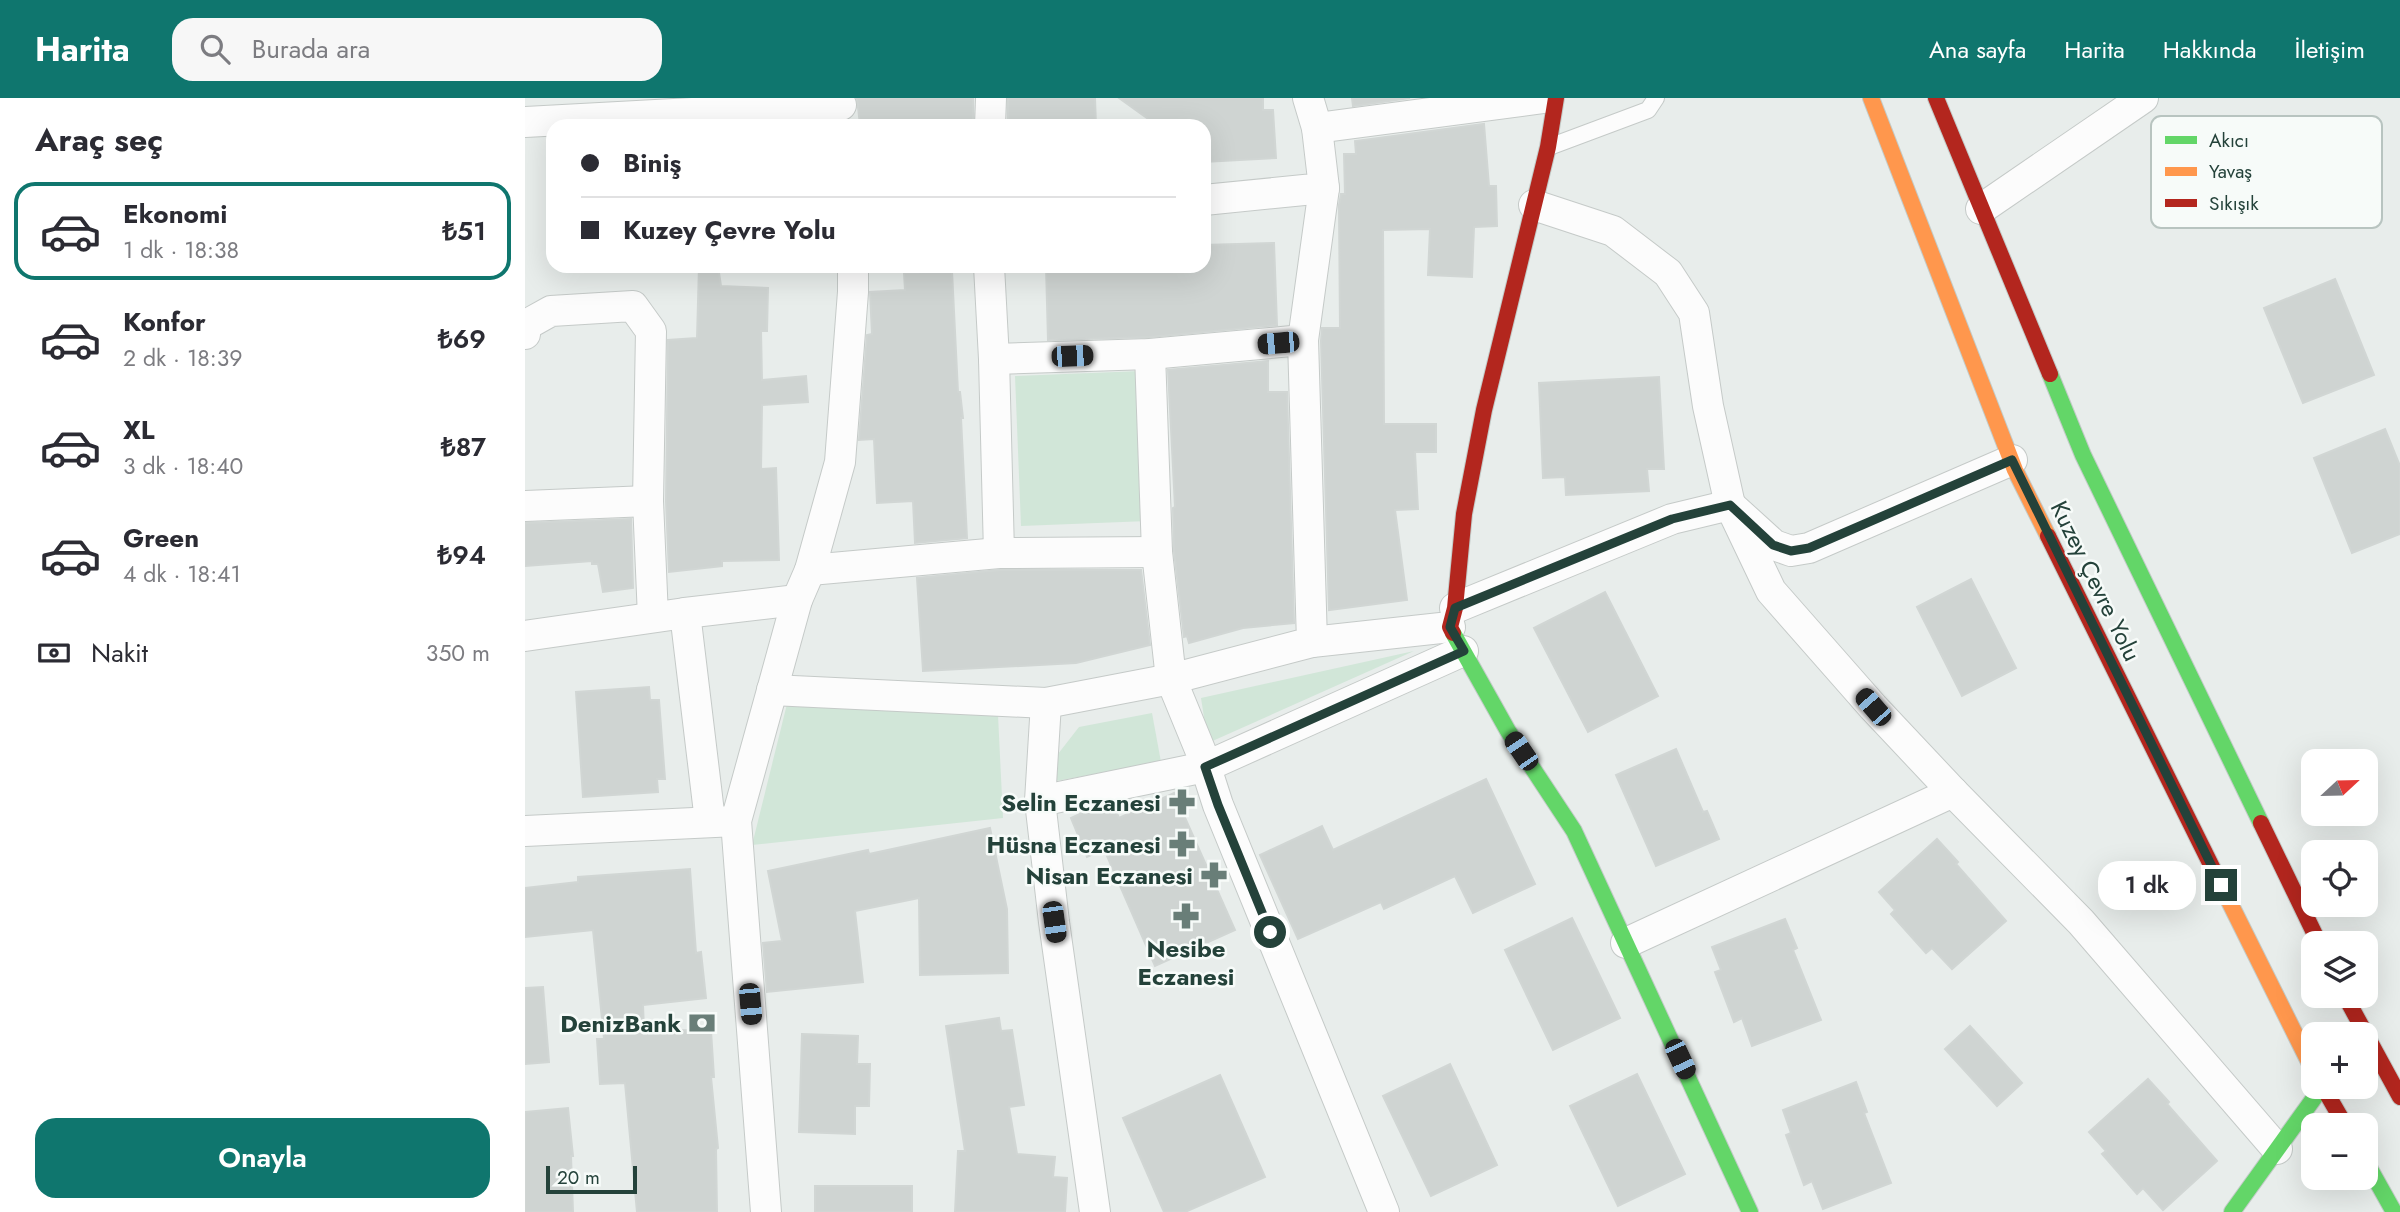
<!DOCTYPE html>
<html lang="tr">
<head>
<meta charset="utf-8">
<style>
  body { margin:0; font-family:Jost,sans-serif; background:#f7f7f7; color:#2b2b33; height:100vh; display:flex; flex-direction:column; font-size:26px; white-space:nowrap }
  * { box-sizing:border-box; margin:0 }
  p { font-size:23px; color:#7c7c81 }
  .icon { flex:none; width:38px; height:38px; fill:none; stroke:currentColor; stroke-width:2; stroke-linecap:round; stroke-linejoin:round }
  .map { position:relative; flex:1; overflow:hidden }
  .sheet { display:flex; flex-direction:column; background:#fff; width:525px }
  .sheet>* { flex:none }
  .banner { position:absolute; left:21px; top:21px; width:665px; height:154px; border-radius:21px; box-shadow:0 7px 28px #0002; display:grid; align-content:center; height:154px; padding:0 35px; background:#fff }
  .needle { width:46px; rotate:68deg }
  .controls { position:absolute; left:1776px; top:651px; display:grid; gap:14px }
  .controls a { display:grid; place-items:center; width:77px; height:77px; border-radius:14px; background:#fff; box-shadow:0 7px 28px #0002; font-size:35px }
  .scale { position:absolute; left:21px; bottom:18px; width:91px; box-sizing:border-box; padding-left:7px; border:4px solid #24423a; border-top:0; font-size:19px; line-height:24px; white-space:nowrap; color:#24423a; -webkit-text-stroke:5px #f7fbf9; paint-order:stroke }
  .end { position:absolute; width:32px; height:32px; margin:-16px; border:9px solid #24423a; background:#fff; box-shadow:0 0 0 4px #fff }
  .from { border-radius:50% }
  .bubble { position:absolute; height:49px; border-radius:21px; background:#fff; box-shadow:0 7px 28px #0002; font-size:23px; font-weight:600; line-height:49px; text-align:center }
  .car { position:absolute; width:21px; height:42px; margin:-21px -10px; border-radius:9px; box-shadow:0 0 5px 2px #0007; background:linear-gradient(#222 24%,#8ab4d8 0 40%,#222 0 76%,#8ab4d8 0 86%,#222 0) }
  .banner b { display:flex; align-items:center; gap:24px; height:66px; font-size:26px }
  .banner b+b { border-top:2px solid #e1e1e2 }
  .banner i { width:18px; height:18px; background:#2b2b33 }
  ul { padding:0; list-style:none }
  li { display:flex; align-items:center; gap:21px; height:98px; margin:0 14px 10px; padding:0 21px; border:4px solid transparent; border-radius:21px }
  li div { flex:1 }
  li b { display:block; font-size:26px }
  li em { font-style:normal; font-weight:600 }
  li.selected { border-color:#0f766e }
  li>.icon { width:63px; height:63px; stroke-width:1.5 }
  h2 { padding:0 35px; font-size:32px; line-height:84px }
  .pay { display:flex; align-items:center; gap:18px; height:77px; padding:0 35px; font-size:26px }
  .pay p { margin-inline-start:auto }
  .button { display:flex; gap:14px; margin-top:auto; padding:14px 35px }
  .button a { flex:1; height:80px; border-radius:21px; background:#0f766e; color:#fff; font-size:28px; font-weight:600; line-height:80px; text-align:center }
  header { display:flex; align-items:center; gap:42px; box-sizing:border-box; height:98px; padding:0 35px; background:#0f766e; color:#fff }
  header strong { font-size:33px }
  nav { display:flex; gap:38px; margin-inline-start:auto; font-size:24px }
  .search { width:490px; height:63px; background:#f7f7f7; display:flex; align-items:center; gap:18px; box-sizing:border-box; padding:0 24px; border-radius:21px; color:#7c7c81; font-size:26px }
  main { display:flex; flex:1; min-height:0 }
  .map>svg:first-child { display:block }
</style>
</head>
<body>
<header>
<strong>Harita</strong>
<div class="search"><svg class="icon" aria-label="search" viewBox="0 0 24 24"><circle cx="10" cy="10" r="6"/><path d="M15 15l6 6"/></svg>Burada ara</div>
<nav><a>Ana sayfa</a><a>Harita</a><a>Hakkında</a><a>İletişim</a></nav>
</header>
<main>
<section class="sheet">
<h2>Araç seç</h2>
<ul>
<li class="selected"><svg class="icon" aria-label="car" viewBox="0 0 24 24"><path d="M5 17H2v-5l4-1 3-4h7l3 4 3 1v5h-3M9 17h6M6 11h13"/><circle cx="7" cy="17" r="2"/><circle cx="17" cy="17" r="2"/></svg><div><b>Ekonomi</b><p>1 dk · 18:38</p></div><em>₺51</em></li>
<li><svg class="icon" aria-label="car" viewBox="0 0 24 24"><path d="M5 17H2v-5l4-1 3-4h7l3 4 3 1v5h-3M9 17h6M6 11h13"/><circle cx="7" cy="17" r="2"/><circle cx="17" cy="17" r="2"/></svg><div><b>Konfor</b><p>2 dk · 18:39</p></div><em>₺69</em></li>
<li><svg class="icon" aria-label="car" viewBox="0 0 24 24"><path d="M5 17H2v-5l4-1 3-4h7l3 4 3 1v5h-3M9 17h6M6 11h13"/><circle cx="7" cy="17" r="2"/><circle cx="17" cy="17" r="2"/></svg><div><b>XL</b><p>3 dk · 18:40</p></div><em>₺87</em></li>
<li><svg class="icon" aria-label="car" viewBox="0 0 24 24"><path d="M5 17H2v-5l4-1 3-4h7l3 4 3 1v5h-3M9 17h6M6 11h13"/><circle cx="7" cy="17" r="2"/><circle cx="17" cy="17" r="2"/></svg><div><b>Green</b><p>4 dk · 18:41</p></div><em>₺94</em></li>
</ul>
<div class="pay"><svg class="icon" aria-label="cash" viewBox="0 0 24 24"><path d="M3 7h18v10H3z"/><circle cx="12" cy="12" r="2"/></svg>Nakit<p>350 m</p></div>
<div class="button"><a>Onayla</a></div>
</section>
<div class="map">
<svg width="1875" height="1114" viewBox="0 0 1875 1114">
  <rect width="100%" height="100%" fill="#e8edeb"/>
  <g fill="#d1e6d8">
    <path d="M616 273 623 423 496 428 490 278Z"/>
    <path d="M889 553 683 645 676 600Z"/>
    <path d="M262 606 473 617 478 720 227 747Z"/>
    <path d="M627 615 636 664 531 683 533 656 554 629Z"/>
  </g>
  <g fill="#cfd4d2" stroke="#d1d6d4" stroke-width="2">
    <path d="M332 0H448V28H355V24L335 27Z"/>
    <path d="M483 0H570L571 28H483Z"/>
    <path d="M594 0H738V12H748L751 60 679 64V28H633Z"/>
    <path d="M827 0H885L828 8Z"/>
    <path d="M959 26 964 88H971L972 128 949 129 947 179 903 177 905 131 858 132 859 326H911V354H890L893 411 870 412 882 502 804 512 796 243 797 230H815L814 107 816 96H820L819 56H831L830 43Z"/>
    <path d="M749 145 752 227 624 239 523 242 521 168H679V147Z"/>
    <path d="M174 168H193L196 188 243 190 242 233H236L237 282 281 278 283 304 237 307 236 371 251 370 254 462 197 463V468L144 474 141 403 143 242 172 240Z"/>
    <path d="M427 173 433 294H435L438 320H436L442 440 390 445 388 403 352 405 349 341 334 342 342 237 347 236 345 194 380 192 379 175Z"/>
    <path d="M1810 181 1849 277 1778 305 1739 210Z"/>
    <path d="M743 263V294H762L769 525 718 530 664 545 662 538 659 539 649 453 648 410 650 409 643 272Z"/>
    <path d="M1134 279 1139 371H1122L1124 393 1041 397 1040 379 1018 380 1014 285Z"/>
    <path d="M1860 331 1875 368V436L1827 455 1789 360Z"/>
    <path d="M106 421 108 490 78 494 73 466H67V463L0 468V425Z"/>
    <path d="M475 472H616L625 547 551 565 398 573 392 480Z"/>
    <path d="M1446 481 1491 570 1437 598 1392 509Z"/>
    <path d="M1080 494 1133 598 1063 634 1009 530Z"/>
    <path d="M124 589 125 602H134L140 681H132L133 694 58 699 51 594Z"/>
    <path d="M1151 651 1178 714 1182 713 1194 741 1131 768 1091 677Z"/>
    <path d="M961 681 1010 786 948 815 930 778 859 811 856 804 773 841 735 757 797 728 808 752Z"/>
    <path d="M649 695 710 832 630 868 579 751 562 759 546 720 570 709 588 706 594 720Z"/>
    <path d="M465 730 482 811 483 875 395 877 394 800 330 813 338 884 242 894 238 845 257 843 243 773 343 752 344 756Z"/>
    <path d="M1412 741 1433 764 1431 766 1481 823 1427 871 1407 850 1401 855 1366 816 1370 812 1354 794Z"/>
    <path d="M165 771 171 855 176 854 181 900 118 907 119 931 186 933 189 979H186L193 1050 191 1051 192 1114H112L100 985 75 986 72 941H79L68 832 0 839V790L53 784V779Z"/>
    <path d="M1047 820 1095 920 1028 952 980 852Z"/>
    <path d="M1260 821 1272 850 1268 852 1296 922 1227 948 1217 920 1209 924 1190 874 1196 872 1187 849Z"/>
    <path d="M18 889 24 964 0 966V890Z"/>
    <path d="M474 920 476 933 487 932 499 1007 484 1009 492 1056 530 1059 528 1079 542 1080 540 1114H430L433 1053H440L421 928Z"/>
    <path d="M1445 928 1497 985 1472 1008 1420 951Z"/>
    <path d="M277 936 333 938 332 966H345L344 1008H330V1036L274 1034Z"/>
    <path d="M925 966 972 1067 906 1098 858 998Z"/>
    <path d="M1112 976 1160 1076 1093 1108 1045 1008Z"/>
    <path d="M695 977 740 1079 660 1114H639L598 1020Z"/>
    <path d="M1623 981 1644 1004 1642 1006 1692 1063 1638 1112 1618 1090 1612 1096 1577 1056 1581 1053 1564 1034Z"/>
    <path d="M1331 984 1342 1014 1339 1015 1366 1085 1298 1111 1287 1083 1279 1087 1261 1037 1266 1035 1258 1012Z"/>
    <path d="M43 1010 48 1058H46L48 1114H0V1014Z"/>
    <rect x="290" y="1088" width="97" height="26"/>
  </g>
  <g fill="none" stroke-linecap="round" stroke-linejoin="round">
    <g stroke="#c5cac8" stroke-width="18">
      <path id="lane" d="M1024 49 1123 12 1131 0"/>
    </g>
    <g stroke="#c5cac8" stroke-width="32">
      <g id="street">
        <path d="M0 24 316 7"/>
        <path d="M465 28 466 0"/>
        <path d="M792 30 1019 0"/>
        <path d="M679 102 799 90 792 30 783 0"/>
        <path d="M1009 107 1088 133 1143 175 1169 215 1183 308 1205 407 1246 493 1348 609 1428 694 1556 824 1752 1051"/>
        <path d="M1456 111 1618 0"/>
        <path d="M464 168 469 261 474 455"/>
        <path d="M0 236 1 227 26 213 108 208 126 233 123 403 128 519"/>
        <path d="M625 256 632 454 646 581 676 654 693 707 859 1114"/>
        <path d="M469 261 625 256 778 242"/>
        <path d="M0 408 123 403"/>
        <path d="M285 472 474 455 632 454"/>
        <path d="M930 510 1147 421 1205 407 1249 447 1266 453 1284 450 1487 362"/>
        <path d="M160 515 185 723"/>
        <path d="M0 538 160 515 272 502"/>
        <path d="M787 544 925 529"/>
        <path d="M247 592 521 605 646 581 787 544 778 242 799 90"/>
        <path d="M521 605 515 703 529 824 570 1114"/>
        <path d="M515 703 680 669 938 553"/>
        <path d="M0 733 211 723"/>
        <path d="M1101 845 1428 694"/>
        <path d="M241 1114 211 723 272 502 285 472 315 364 328 194V168"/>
      </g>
    </g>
    <g stroke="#c3cbc8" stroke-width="18">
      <g id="fast">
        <path d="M1525 276 1558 357 1736 725"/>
        <path d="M928 535 983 633 1049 733 1225 1114"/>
        <path d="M1841 1064 1869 1114"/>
        <path d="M1707 1114 1797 989"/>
      </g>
    </g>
    <g stroke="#c3cbc8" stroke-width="18">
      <g id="slow">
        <path d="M1346 0 1490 372 1523 438"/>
        <path d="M1690 775 1788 972"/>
      </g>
    </g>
    <g stroke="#c3cbc8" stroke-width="18">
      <g id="jam">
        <path d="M1411 0 1525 276"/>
        <path d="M1523 438 1690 775"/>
        <path d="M928 535 925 529 930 510 939 416 959 312 1023 49 1031 0"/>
        <path d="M1736 725 1794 845"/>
        <path d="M1820 898 1875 999"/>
        <path d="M1798 989 1820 1027"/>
      </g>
    </g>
    <use href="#lane" stroke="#fcfcfc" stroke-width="16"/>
    <use href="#street" stroke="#fcfcfc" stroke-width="30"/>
    <use href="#fast" stroke="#63d668" stroke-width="16"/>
    <use href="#slow" stroke="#ff974d" stroke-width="16"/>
    <use href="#jam" stroke="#b3261e" stroke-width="16"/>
  </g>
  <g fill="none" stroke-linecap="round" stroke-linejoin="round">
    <path stroke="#24423a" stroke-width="9" d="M745 834 693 707 680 669 939 553 925 529 930 510 1147 421 1205 407 1248 447 1266 453 1284 450 1487 362 1696 787"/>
  </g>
  <defs>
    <g id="pharmacy-bare" transform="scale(2.1)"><path d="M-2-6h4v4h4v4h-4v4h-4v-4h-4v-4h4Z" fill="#697e78" stroke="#f7fbf9" stroke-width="2.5" paint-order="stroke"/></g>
    <g id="bank-bare" transform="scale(2.1)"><path d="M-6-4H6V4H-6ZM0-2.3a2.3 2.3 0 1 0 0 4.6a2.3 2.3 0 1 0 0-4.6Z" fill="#697e78" stroke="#f7fbf9" stroke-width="2.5" paint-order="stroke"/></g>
  </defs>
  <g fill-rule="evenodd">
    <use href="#pharmacy-bare" x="657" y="704"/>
    <use href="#pharmacy-bare" x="657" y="746"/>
    <use href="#pharmacy-bare" x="689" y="777"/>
    <use href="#pharmacy-bare" x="661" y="818"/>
    <use href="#bank-bare" x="177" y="925"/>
  </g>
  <g text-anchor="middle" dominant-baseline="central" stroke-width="5" stroke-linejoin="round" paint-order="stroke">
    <g font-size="24" fill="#24423a" stroke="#f7fbf9">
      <text transform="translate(1571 483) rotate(64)">Kuzey Çevre Yolu</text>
    </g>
    <g font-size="24" font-weight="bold" fill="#24423a" stroke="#f7fbf9" text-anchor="end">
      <text x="636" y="704">Selin Eczanesi</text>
      <text x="636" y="746">Hüsna Eczanesi</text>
      <text x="668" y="777">Nisan Eczanesi</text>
      <text x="661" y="850" text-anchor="middle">Nesibe<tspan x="661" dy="28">Eczanesi</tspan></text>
      <text x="156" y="925">DenizBank</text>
    </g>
  </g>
  <rect x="1626" y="18" width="231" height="112" rx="10" fill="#f7fbf9" stroke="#b8c4c0" stroke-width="2"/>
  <rect x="1640" y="38" width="32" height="8" fill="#63d668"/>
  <rect x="1640" y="69" width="32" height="9" fill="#ff974d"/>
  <rect x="1640" y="101" width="32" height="8" fill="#b3261e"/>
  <g font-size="19" fill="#24423a">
    <text x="1684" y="49">Akıcı</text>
    <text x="1684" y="80">Yavaş</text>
    <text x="1684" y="112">Sıkışık</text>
  </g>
</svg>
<div class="controls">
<a><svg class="needle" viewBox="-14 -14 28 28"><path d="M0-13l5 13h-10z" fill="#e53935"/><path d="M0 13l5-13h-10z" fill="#7c7c81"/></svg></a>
<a><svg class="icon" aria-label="locate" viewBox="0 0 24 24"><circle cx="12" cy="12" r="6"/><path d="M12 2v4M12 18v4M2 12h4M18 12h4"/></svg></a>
<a><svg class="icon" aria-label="layers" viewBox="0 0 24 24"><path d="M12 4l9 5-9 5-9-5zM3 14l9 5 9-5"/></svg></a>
<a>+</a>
<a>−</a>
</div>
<div class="scale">20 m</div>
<i class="end from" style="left:745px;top:834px"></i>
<i class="end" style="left:1696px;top:787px"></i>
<div class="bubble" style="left:1573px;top:763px;width:98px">1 dk</div>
<i class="car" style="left:753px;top:245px;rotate:265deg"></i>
<i class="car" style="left:547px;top:258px;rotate:88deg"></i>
<i class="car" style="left:1348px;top:609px;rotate:319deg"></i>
<i class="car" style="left:996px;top:653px;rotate:326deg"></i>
<i class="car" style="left:529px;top:824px;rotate:172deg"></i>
<i class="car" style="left:225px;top:906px;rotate:175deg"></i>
<i class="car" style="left:1155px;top:961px;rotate:155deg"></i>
<div class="banner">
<b><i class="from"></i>Biniş</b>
<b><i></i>Kuzey Çevre Yolu</b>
</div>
</div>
</main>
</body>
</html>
